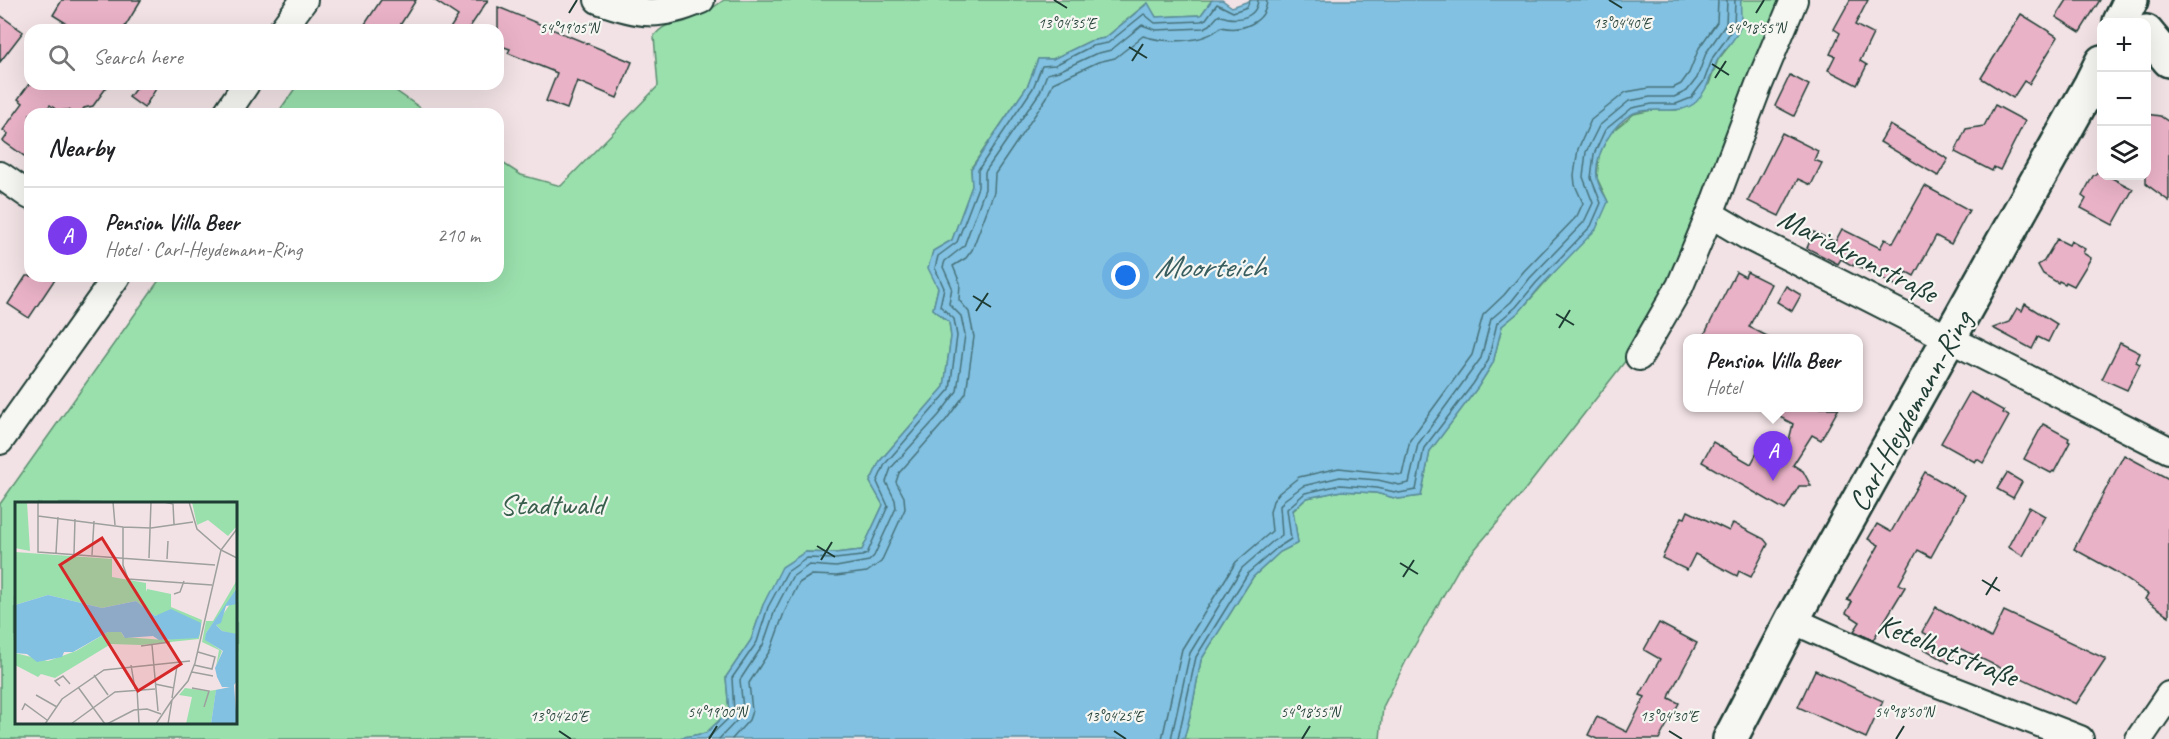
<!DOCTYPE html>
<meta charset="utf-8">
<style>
body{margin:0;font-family:Caveat,sans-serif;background:#f2f2f2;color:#202124}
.controls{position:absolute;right:18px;top:18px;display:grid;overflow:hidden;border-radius:12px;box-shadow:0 6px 24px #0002}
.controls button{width:54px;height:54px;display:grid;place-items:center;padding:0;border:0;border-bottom:2px solid #e0e0e0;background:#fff;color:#202124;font:30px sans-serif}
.you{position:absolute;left:1126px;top:276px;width:21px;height:21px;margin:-15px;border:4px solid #fff;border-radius:50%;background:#1a73e8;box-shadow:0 0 0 9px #1a73e833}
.badge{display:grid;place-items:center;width:39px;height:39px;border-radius:50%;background:#7c3aed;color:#fff;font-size:20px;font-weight:700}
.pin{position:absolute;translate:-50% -50px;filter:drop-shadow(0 2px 3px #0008)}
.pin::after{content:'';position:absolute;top:32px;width:21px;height:18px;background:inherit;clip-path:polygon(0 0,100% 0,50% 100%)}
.popup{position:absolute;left:1683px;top:334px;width:180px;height:78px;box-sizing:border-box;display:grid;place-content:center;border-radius:12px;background:#fff;filter:drop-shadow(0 2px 4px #0005);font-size:20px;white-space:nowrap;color:#757577}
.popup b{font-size:22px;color:#202124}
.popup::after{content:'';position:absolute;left:50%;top:100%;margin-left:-12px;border:12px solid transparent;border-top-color:#fff}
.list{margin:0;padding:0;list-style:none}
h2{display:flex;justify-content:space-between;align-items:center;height:78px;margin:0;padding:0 24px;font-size:26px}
h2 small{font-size:20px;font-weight:400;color:#757577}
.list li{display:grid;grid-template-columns:39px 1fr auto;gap:18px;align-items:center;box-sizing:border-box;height:96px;padding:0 24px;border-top:2px solid #e0e0e0}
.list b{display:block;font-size:22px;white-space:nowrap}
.list p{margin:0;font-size:20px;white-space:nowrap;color:#757577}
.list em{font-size:20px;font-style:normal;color:#757577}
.icon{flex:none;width:33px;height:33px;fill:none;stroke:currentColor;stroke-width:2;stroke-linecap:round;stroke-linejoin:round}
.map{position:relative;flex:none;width:2169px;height:739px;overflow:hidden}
.search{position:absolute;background:#fff;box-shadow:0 6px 24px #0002;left:24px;top:24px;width:480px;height:66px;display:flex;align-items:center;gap:15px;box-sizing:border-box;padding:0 21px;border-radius:18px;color:#757577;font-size:22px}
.panel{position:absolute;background:#fff;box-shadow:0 6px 24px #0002;left:24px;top:108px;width:480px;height:174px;border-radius:18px}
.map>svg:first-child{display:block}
.green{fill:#9ae0ad;stroke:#5c8e70;stroke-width:1.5;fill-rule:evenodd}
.water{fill:#82c1e2;stroke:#5a8c9c;stroke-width:1.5}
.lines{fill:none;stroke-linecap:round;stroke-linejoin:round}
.shore{stroke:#47727a;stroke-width:1.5}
.building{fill:#eab2c7;stroke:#1f3d34;stroke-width:1.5}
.minor-casing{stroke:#1f3d34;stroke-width:30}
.secondary-casing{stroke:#1f3d34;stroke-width:38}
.minor{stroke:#f6f6f2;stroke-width:26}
.secondary{stroke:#f6f6f2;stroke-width:33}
.ticks{fill:none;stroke:#1f3d34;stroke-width:2}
.labels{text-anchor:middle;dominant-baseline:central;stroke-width:4.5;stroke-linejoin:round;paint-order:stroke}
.street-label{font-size:30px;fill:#1f3d34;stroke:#f6f6f2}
.park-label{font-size:30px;fill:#385e4c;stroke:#f6f6f2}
.water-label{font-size:32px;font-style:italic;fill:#385e60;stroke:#f6f6f2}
.inset-road{fill:none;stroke:#9ea09e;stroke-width:1.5}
.view{fill:#d62828;fill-opacity:0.15;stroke:#d62828;stroke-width:3}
.inset-edge{fill:none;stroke:#1f3d34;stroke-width:3}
.ticks-label{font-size:15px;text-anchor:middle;fill:#1f3d34;stroke:#f6f6f2;stroke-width:4.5;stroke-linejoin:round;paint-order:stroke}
</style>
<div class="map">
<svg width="2169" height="739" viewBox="0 0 2169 739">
<rect width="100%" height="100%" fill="#f2e2e5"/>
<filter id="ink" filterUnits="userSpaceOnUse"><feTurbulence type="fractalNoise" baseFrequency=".0167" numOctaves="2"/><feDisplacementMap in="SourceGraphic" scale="12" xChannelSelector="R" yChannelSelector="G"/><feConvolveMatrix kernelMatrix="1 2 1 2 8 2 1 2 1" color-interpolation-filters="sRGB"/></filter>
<g filter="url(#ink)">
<g class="green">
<path d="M 724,0 L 1212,0 L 1201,15 L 1156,17 L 1147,3 L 1105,38 L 1090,41 L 1053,59 L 1038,59 L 1028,85 L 971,168 L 972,186 L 952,240 L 933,251 L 929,268 L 938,288 L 933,309 L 949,322 L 951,337 L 944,387 L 880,461 L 870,482 L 883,505 L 862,550 L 835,553 L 805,552 L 763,605 L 751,640 L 726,677 L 729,711 L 706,733 L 673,739 L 0,739 L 0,504 L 162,276 L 498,276 L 498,160 L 521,175 L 561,186 L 658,86 L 654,36 C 665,23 669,26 684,22 C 699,17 712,9 724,0 ZM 16,504 L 236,504 L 236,722 L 16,722 Z"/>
<path d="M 1741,0 L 1785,0 L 1698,222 L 1630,355 L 1520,496 L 1459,568 L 1407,659 L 1383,707 L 1380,739 L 1184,739 L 1192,708 L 1201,660 L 1253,577 L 1280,552 L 1298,543 L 1293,511 L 1307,498 L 1341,491 L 1376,493 L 1398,499 L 1421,496 L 1430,451 L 1478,387 L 1493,363 L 1502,326 L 1520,311 L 1563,262 L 1608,202 L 1597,178 L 1599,155 L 1610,133 L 1634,114 L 1652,110 L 1677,110 L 1709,84 L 1718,60 L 1729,46 Z"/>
<path d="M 298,84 L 386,84 L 429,114 L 277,114 Z"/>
</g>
<path class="water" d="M 1212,0 L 1222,0 L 1232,7 L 1252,0 L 1741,0 C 1740,9 1742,19 1740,27 C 1736,41 1723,49 1717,61 C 1710,76 1708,90 1696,102 C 1680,117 1653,105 1634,113 C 1613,123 1594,154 1597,177 C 1597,185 1605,195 1608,202 L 1596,229 L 1540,287 L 1520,311 L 1502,326 L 1493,363 L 1478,387 L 1430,451 L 1421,496 L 1398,499 L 1376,493 L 1341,491 L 1307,498 L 1293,510 L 1298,543 L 1280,552 L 1253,577 L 1201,660 L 1192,708 L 1184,739 L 673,739 L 706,733 L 729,711 L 726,677 L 751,640 L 763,605 L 782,567 L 805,552 L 835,553 L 862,550 L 883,505 L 870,482 L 880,461 L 944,387 L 951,337 L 949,322 L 933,309 L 938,288 L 928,268 L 933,251 L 952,240 L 972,186 L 971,169 L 1028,85 L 1038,59 L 1053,59 L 1090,41 L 1105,38 L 1148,3 L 1156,17 L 1201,15 Z"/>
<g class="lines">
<g class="shore">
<path d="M 707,739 L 734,713 L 732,678 L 757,642 L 768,607 L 787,572 L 807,558 L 835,559 L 862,556 L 867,554 L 888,506 L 877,482 L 885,464 L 950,389 L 957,336 L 954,319 L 940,306 L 944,288 L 935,268 L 938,256 L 957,242 L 978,187 L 978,170 L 1033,88 L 1042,66 L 1055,65 L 1092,46 L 1108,43 L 1144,14 L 1155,23 L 1201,21 L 1206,19 L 1217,4 L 1233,12 L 1247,7 L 1250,0"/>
<path d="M 719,739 L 741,716 L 743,709 L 740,680 L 763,645 L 775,610 L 792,577 L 809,565 L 836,567 L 869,561 L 874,556 L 896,508 L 895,500 L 886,482 L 891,468 L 939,415 L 957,391 L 965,335 L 961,316 L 949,304 L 952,287 L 943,267 L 945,261 L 964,246 L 985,189 L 985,172 L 1040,92 L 1047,74 L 1059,71 L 1095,54 L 1111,50 L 1142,25 L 1156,30 L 1204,28 L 1210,25 L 1219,15 C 1233,21 1256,21 1258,0"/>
<path d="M 732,739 L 749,720 L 752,711 L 749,683 L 771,649 L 784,613 L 799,583 L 812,575 L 836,576 L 867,572 L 881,562 L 905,509 L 904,497 L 896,482 L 899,473 L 946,420 L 966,393 L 974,337 L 969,312 L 959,300 L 960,283 L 953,266 L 966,258 L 972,250 L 994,192 L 995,174 L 1047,97 L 1053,83 L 1098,62 L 1115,58 L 1143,36 C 1165,43 1203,44 1221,27 C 1241,32 1266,23 1267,0"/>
<path d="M 1162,739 L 1182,649 L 1236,562 L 1272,531 L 1270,512 L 1273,501 L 1279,493 L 1299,477 L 1339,468 L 1402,475 L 1410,440 L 1472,355 L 1483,315 L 1504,295 L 1524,271 L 1577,216 L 1583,203 L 1575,185 L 1574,175 L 1578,149 L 1591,120 L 1626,92 L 1649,88 L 1673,88 L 1681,84 L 1689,73 L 1699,48 L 1717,22 L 1718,0"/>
<path d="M 1171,739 L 1190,653 L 1242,568 L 1272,542 L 1282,535 L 1280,506 L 1284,500 L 1303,486 L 1340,477 L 1378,480 L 1399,485 L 1409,483 L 1418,444 L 1481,358 L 1491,319 L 1511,302 L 1530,278 L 1584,222 L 1593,203 L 1583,177 L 1586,152 L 1599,126 L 1629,101 L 1650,97 L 1674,97 L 1687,91 L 1697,78 L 1706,53 L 1726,24 L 1727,0"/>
<path d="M 1178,739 L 1196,657 L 1248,573 L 1277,548 L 1291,539 L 1287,509 L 1305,493 L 1340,485 L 1377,488 L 1399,493 L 1416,490 L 1424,448 L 1473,384 L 1488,361 L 1497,323 L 1516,307 L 1536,283 L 1591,226 L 1601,203 L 1591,178 L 1594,154 L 1605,130 L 1632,108 L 1652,104 L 1676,104 L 1691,98 L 1704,81 L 1713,57 L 1724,42 L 1734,26 L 1735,0"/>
</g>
</g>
<g class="building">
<path d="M 62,0 L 141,0 L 123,30 L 77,30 L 53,15 Z"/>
<path d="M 381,0 L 416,0 L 397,30 L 361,30 Z"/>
<path d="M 434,0 L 488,0 L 468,30 L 449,30 L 458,16 Z"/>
<path d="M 1850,0 L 1868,0 L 1855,25 L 1873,34 L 1860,61 L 1867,65 L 1857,85 L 1828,70 L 1835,56 L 1830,54 L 1840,33 L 1834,29 Z"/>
<path d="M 2067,0 L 2100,0 L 2080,32 L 2056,17 Z"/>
<path d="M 498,7 L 632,62 L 617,98 L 577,81 L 567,109 L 546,101 L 557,73 L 508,53 L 510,49 L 498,45 Z"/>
<path d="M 2021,14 L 2058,37 L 2029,84 L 2024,81 L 2013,98 L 1981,78 Z"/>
<path d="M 0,15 L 23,32 L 0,62 Z"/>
<path d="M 1790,75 L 1809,85 L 1794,116 L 1775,106 Z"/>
<path d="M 29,84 L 109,84 L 93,106 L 84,108 L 80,114 L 74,114 L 68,110 L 58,111 L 50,105 L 43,114 L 30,114 L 30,160 L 3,141 L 8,134 L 3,130 L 23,103 L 18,99 Z"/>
<path d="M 139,84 L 159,84 L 144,108 L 129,97 Z"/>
<path d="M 1995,105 L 2025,121 L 2000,170 L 1994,167 L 1992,171 L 1955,152 L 1966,129 L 1984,126 Z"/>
<path d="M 2146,114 L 2160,116 L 2169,122 L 2169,201 L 2146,184 Z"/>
<path d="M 1890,125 L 1948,159 L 1938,176 L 1880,142 Z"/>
<path d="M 1782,133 L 1818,151 L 1814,160 L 1822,163 L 1811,185 L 1798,179 L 1779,216 L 1748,201 Z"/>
<path d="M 2099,171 L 2102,172 L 2102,176 L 2108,176 L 2133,189 L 2113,225 L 2081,208 L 2086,199 L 2082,196 L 2093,176 Z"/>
<path d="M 1925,186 L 1969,210 L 1951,244 L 1936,236 L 1914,276 L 1907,272 L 1899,287 L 1854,264 L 1853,266 L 1841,259 L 1838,264 L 1807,248 L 1814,232 L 1835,242 L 1842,229 L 1880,248 L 1885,239 L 1893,243 Z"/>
<path d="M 2057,239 L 2069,245 L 2071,241 L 2085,249 L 2083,253 L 2091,258 L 2074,286 L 2066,282 L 2065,284 L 2059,281 L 2058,283 L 2043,274 L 2038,265 L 2044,261 Z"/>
<path d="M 1736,272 L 1745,277 L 1747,272 L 1771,284 L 1749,327 L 1773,339 L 1702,339 Z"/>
<path d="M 26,276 L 57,276 L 29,318 L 8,304 Z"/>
<path d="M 1786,286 L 1801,295 L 1792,311 L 1777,302 Z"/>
<path d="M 2025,304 L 2057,324 L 2048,342 L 2038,337 L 2032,349 L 1993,328 L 2009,322 L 2017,308 L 2022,311 Z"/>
<path d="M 2120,343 L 2140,353 L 2136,362 L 2140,364 L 2127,390 L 2102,379 Z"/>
<path d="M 1970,392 L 2004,411 L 2003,413 L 2009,416 L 1983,463 L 1977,459 L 1975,462 L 1941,443 Z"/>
<path d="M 1763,408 L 1839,408 L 1821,440 L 1812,435 L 1793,465 L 1803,471 L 1811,486 L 1799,486 L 1785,510 L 1702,462 L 1713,442 L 1751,464 L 1757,453 L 1773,462 L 1777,456 L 1784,460 L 1793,424 Z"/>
<path d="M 2043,424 L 2069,438 L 2068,441 L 2070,442 L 2054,472 L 2053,471 L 2051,473 L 2024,459 Z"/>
<path d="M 2124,455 L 2169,479 L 2169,616 L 2145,599 L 2148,594 L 2114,571 L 2074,549 Z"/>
<path d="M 1925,472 L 1965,495 L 1931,557 L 1918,550 L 1899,584 L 1905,587 L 1873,640 L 1854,631 L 1860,622 L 1846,613 L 1852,602 L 1847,600 L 1879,545 L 1868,539 L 1877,524 L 1891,532 Z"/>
<path d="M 2007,473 L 2022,482 L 2013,498 L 1997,489 Z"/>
<path d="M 2029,507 L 2045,516 L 2023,556 L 2008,547 Z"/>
<path d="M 1688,511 L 1729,531 L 1733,523 L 1764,539 L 1768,544 L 1751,577 L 1739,571 L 1737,576 L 1695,554 L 1687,570 L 1662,558 L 1682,517 L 1685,518 Z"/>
<path d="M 1936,607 L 1991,638 L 2004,611 L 2106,659 L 2076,704 L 1957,647 L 1949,663 L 1921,647 L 1928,635 L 1922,632 Z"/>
<path d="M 1659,623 L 1697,643 L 1671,692 L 1669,698 L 1679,703 L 1659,739 L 1597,739 L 1588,735 L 1597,717 L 1627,732 L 1645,697 L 1640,695 L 1660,659 L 1644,650 Z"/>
<path d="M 1815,670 L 1883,701 L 1866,738 L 1798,707 Z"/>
</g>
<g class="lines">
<g class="minor-casing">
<g id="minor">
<path d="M 598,0 C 640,15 659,18 701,0"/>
<path d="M 282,30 L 304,0"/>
<path d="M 226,114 L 246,84"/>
<path d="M 0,175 L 30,196"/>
<path d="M 1710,214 L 1747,236 L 2169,450"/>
<path d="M 1639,357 L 1680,286 L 1710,214 L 1758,87 L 1794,0"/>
<path d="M 0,441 L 117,276"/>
<path d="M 1792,620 L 1910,673 L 2080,739"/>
<path d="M 2139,739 L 2169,695"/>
</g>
</g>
<g class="secondary-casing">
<g id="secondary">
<path d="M 2120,22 L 2131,0"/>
<path d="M 2146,32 L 2169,60"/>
<path d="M 1730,739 L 1792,620 L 2091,84 L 2102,62"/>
</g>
</g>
<use href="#minor" class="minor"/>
<use href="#secondary" class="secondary"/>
</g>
</g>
<path class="ticks" d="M 1054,0 L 1067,8M 1609,0 L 1622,8M 569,13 L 577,0M 1756,13 L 1764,0M 1129,47 L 1147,58M 1132,61 L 1143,44M 1712,64 L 1729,75M 1715,78 L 1726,61M 973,296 L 991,307M 976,311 L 988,293M 1556,314 L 1574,325M 1559,328 L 1570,310M 817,546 L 835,557M 821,560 L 832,542M 1400,563 L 1418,574M 1403,577 L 1414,560M 1982,580 L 2000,591M 1986,595 L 1997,577M 559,731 L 571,739M 1114,731 L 1126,739M 1669,731 L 1682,739M 709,739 L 717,726M 1302,739 L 1310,726M 1896,739 L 1904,726"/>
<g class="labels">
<g class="street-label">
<text transform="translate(1858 255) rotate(27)">Mariakronstraße</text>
<text transform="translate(1910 411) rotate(-61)">Carl-Heydemann-Ring</text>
<text transform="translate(1948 650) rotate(22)">Ketelhotstraße</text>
</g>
<g class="park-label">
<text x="552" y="504">Stadtwald</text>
</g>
<g class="water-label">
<text x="1210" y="266">Moorteich</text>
</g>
</g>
<g transform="translate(15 502)">
<rect width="222" height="222" fill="#f2e2e5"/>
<path d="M 0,0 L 12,0 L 15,49 L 0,46 ZM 177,0 L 222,0 L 222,24 L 213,34 L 193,18 L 182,23 ZM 0,50 L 97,57 L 97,75 L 131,81 L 131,90 L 132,87 L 156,92 L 156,105 L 187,118 L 184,137 L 126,143 L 96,142 L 40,176 L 26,172 L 23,175 L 0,163 L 0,151 L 33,159 L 61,149 L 93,130 L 106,130 L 109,135 L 149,138 L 183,133 L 183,123 L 158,109 L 140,114 L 121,99 L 87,106 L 33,93 L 0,103 ZM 222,78 L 219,93 L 191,131 L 191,138 L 207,149 L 201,165 L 204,148 L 187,140 L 191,119 L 198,119 ZM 215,102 L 222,102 L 222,133 L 207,129 L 201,123 ZM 170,186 L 193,189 L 215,186 L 201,189 L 196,222 L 171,222 L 177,195 L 164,193 Z" fill="#9ae0ad"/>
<path d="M 222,86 L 222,102 L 211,104 L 206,121 L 201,123 L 207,129 L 222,132 L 222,179 L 219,183 L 222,222 L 196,222 L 201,188 L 215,185 L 207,185 L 202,175 L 200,166 L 208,149 L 190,138 L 191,131 ZM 33,93 L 87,106 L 121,99 L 140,114 L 156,107 L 186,121 L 185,131 L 183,136 L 144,138 L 138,134 L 110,136 L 106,130 L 93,130 L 58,150 L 49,150 L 47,155 L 22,160 L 12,152 L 0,151 L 0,103 Z" fill="#82c1e2"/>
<path class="inset-road" d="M 23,0 L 23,50 L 200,63M 98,0 L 100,23M 149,0 L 158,2 L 159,22M 23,14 L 108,25 L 136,26 L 178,20M 108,25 L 108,63 L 113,77 L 197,83M 222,27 L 206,48 L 222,56M 41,51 L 43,15M 59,52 L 60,17M 77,53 L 79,19M 134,56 L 136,0M 152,57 L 153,39M 159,92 L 165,90 L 169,79M 137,143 L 143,209M 126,144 L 155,140M 116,163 L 120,187M 179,163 L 197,167 L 200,155 L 183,150M 177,170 L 198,174M 79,173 L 93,193M 140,182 L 159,186M 45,184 L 40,179 L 48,174 L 55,182M 63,185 L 90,222M 177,186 L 194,189 L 189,205M 122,187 L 124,222M 21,193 L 42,205M 157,196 L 162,164M 157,198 L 173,179 L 180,161 L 206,48 L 182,27 L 174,0M 7,208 L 10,202 L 32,218M 30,222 L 47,197 L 89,168 L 175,159M 56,222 L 100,190 L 140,187M 92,222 L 119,208 L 132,207 L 146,212M 141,222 L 157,198M 153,222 L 157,198"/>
<path class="view" d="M 87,36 L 166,162 L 123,189 L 45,63 Z"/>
<rect width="222" height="222" class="inset-edge"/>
</g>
<g class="ticks-label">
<text x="1067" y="28">13°04'35"E</text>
<text x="1622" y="28">13°04'40"E</text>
<text x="569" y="33">54°19'05"N</text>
<text x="1756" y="33">54°18'55"N</text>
<text x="717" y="717">54°19'00"N</text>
<text x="1310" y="717">54°18'55"N</text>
<text x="1904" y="717">54°18'50"N</text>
<text x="559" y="721">13°04'20"E</text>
<text x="1114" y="721">13°04'25"E</text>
<text x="1669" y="721">13°04'30"E</text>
</g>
</svg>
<div class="controls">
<button>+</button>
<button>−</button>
<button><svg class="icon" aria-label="layers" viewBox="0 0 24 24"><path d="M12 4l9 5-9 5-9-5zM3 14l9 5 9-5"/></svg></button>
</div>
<div class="you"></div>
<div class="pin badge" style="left:1773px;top:481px">A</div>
<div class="popup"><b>Pension Villa Beer</b>Hotel</div>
<div class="search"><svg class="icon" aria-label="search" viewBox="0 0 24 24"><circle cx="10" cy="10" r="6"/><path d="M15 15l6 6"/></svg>Search here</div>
<section class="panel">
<h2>Nearby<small></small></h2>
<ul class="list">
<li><span class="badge">A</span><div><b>Pension Villa Beer</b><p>Hotel · Carl-Heydemann-Ring</p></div><em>210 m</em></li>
</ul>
</section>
</div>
